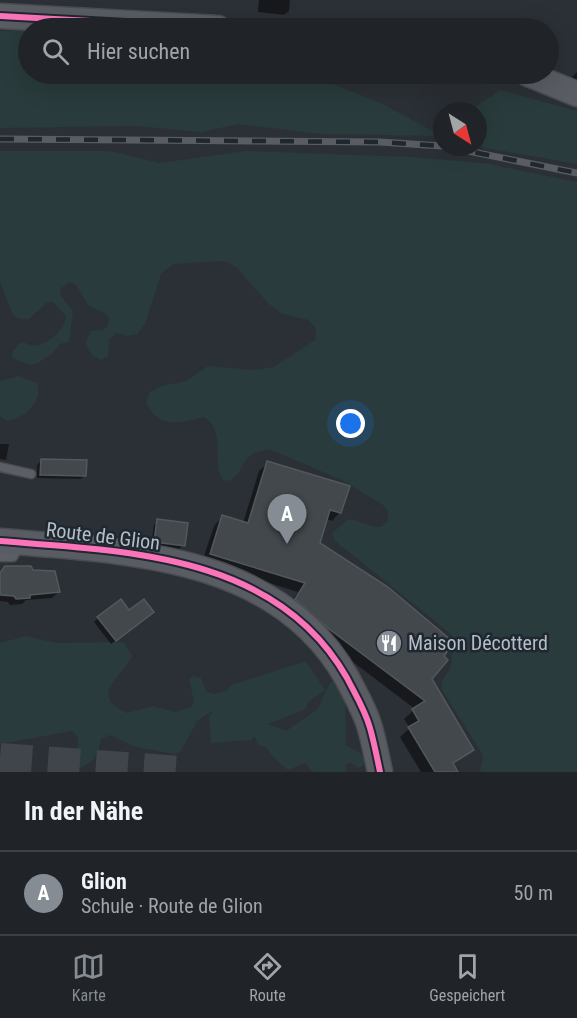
<!DOCTYPE html>
<html lang="de">
<meta charset="utf-8">
<style>
body{margin:0;font-family:"Roboto Condensed",sans-serif;background:#2d3034;color:#f1f3f6}
.compass{position:absolute;left:433px;top:102px;width:54px;height:54px;border-radius:50%;background:#202428;box-shadow:0 6px 24px #0002;rotate:144deg}
.you{position:absolute;left:351px;top:424px;width:21px;height:21px;margin:-15px;border:4px solid #fff;border-radius:50%;background:#1a73e8;box-shadow:0 0 0 9px #1a73e833}
.badge{display:grid;place-items:center;width:39px;height:39px;border-radius:50%;background:#858c94;color:#fff;font-size:20px;font-weight:700}
.pin{position:absolute;translate:-50% -50px;filter:drop-shadow(0 2px 3px #0008)}
.pin::after{content:'';position:absolute;top:32px;width:21px;height:18px;background:inherit;clip-path:polygon(0 0,100% 0,50% 100%)}
.list{margin:0;padding:0;list-style:none}
h2{display:flex;justify-content:space-between;align-items:center;height:78px;margin:0;padding:0 24px;font-size:26px}
h2 small{font-size:20px;font-weight:400;color:#a2a4a8}
.list li{display:grid;grid-template-columns:39px 1fr auto;gap:18px;align-items:center;box-sizing:border-box;height:84px;padding:0 24px;border-top:2px solid #3d4145}
.list b{display:block;font-size:22px;white-space:nowrap}
.list p{margin:0;font-size:20px;white-space:nowrap;color:#a2a4a8}
.list em{font-size:20px;font-style:normal;color:#a2a4a8}
.icon{flex:none;width:33px;height:33px;fill:none;stroke:currentColor;stroke-width:2;stroke-linecap:round;stroke-linejoin:round}
.map{position:relative;flex:none;width:577px;height:772px;overflow:hidden}
.search{position:absolute;background:#202428;box-shadow:0 6px 24px #0002;left:18px;right:18px;top:18px;height:66px;display:flex;align-items:center;gap:15px;box-sizing:border-box;padding:0 21px;border-radius:33px;color:#a2a4a8;font-size:22px}
.sheet{height:162px;background:#202428}
nav{display:flex;justify-content:space-around;align-items:center;box-sizing:border-box;height:84px;border-top:2px solid #3d4145;background:#202428;font-size:16px;color:#a2a4a8}
nav a{display:grid;justify-items:center;gap:3px}
nav .on{color:#858c94}
.map>svg:first-child{display:block}
.green{fill:#293b3c}
.shadow{fill:#0007}
.building{fill:#43484d;stroke:#53585d;stroke-width:1.5}
.lines{fill:none;stroke-linecap:round;stroke-linejoin:round}
.highway-tunnel{stroke:#40454c;stroke-width:32;stroke-dasharray:32 16;stroke-linecap:butt}
.lane-casing{stroke:#494c51;stroke-width:11}
.secondary-casing{stroke:#494c51;stroke-width:27}
.lane{stroke:#5b5e64;stroke-width:8}
.secondary{stroke:#595d63;stroke-width:24}
.rail-casing{stroke:#595d62;stroke-width:7}
.rail{stroke:#1f2730;stroke-width:4.5;stroke-dasharray:14;stroke-linecap:butt}
.cycleway-casing{stroke:#1f2730;stroke-width:10}
.cycleway{stroke:#fb73b8;stroke-width:6}
.labels{text-anchor:middle;dominant-baseline:central;stroke-width:5;stroke-linejoin:round;paint-order:stroke}
.street-label{font-size:20px;fill:#b5bdc7;stroke:#1f2730}
.poi-label{font-size:20px;fill:#b5bdc7;stroke:#1f2730;text-anchor:start}
</style>
<div class="map">
<svg width="577" height="772" viewBox="0 0 577 772">
<rect width="100%" height="100%" fill="#2b3036"/>
<g class="green">
<path d="M 28,30 L 28,74 L 307,74 L 381,103 L 436,133 L 442,129 L 442,136 L 321,134 L 238,124 L 202,132 L 136,126 L 0,128 L 0,31 Z"/>
<path d="M 500,90 L 577,111 L 577,164 L 485,148 L 478,143 L 478,111 L 469,111 Z"/>
<path d="M 0,151 L 110,151 L 159,163 L 246,151 L 410,157 L 483,163 L 577,182 L 577,772 L 480,772 L 483,757 L 481,752 L 442,690 C 440,678 447,676 451,666 C 454,658 449,650 454,641 L 451,634 L 335,541 L 332,533 L 349,519 C 361,521 369,527 381,527 L 388,521 L 388,511 L 383,505 L 344,481 L 269,449 L 254,453 L 247,458 L 238,474 L 229,481 L 223,480 C 211,461 227,431 204,417 C 179,423 160,430 146,403 L 150,392 L 162,386 L 186,381 L 208,366 L 254,370 L 274,367 L 315,340 L 316,328 L 308,320 L 283,314 L 269,304 L 236,267 L 224,261 L 173,264 L 161,274 L 145,324 L 137,334 L 127,336 L 116,333 L 109,340 L 108,356 L 101,360 L 92,355 L 85,344 L 91,331 L 103,330 L 108,326 L 109,318 L 105,313 L 89,306 L 76,285 L 70,282 L 60,289 L 61,296 L 73,311 L 69,342 L 60,344 L 53,353 L 38,363 L 29,365 L 13,358 L 12,352 L 19,344 C 26,341 25,344 32,345 C 47,347 65,329 66,316 L 53,302 L 46,303 L 29,319 L 19,319 L 13,315 L 0,282 Z"/>
<path d="M 19,376 L 37,383 C 44,401 24,418 7,421 L 0,416 L 0,381 Z"/>
<path d="M 26,636 L 57,643 L 124,642 L 132,656 C 121,679 88,695 127,713 L 153,706 L 176,712 L 191,707 L 194,701 L 189,679 L 193,676 L 201,678 L 206,691 L 213,694 L 227,691 L 231,685 L 306,661 L 325,690 L 308,702 L 306,709 L 268,724 L 286,731 L 317,710 L 329,685 L 331,682 L 339,682 L 345,692 L 346,745 L 362,754 L 365,760 L 363,766 L 358,768 L 351,763 L 346,764 L 346,772 L 313,772 L 305,763 L 288,770 L 273,757 L 267,748 L 259,745 L 254,736 L 251,740 L 211,743 L 209,717 L 213,711 L 198,720 L 180,752 L 174,754 L 136,747 L 110,735 L 101,739 C 96,760 95,760 75,771 L 72,770 C 68,756 88,743 72,731 L 0,744 L 0,643 Z"/>
</g>
<g class="shadow">
<path d="M 259,0 L 290,0 L 289,11 L 284,15 L 258,12 Z"/>
<path d="M 577,72 L 577,88 L 570,79 Z"/>
<path d="M 0,444 L 9,444 L 6,460 L 0,459 Z"/>
<path d="M 41,461 L 85,475 L 81,479 L 37,478 L 37,465 Z"/>
<path d="M 268,463 L 340,512 L 332,521 L 326,519 L 318,544 L 441,649 L 430,679 L 472,750 L 452,765 L 456,772 L 421,772 L 400,737 L 410,728 L 404,719 L 415,709 L 320,637 L 287,608 L 298,592 L 202,562 L 214,526 L 222,517 L 243,523 L 259,471 Z"/>
<path d="M 158,521 L 183,545 L 179,549 L 151,545 L 154,525 Z"/>
<path d="M 32,571 L 58,592 L 52,598 L 26,600 L 22,604 L 10,605 L 8,602 L 0,601 L 0,573 Z"/>
<path d="M 129,612 L 148,616 L 111,644 L 94,622 L 98,618 Z"/>
</g>
<g class="building">
<path d="M 41,459 L 87,460 L 86,476 L 40,475 Z"/>
<path d="M 267,461 L 350,486 L 341,513 L 330,510 L 320,543 L 388,587 L 451,640 L 443,649 L 447,652 L 444,656 L 448,660 L 432,679 L 474,750 L 453,763 L 458,772 L 435,772 L 408,727 L 419,721 L 412,709 L 425,701 L 329,629 L 295,599 L 305,583 L 210,554 L 222,515 L 248,523 Z"/>
<path d="M 157,519 L 188,523 L 185,546 L 154,542 Z"/>
<path d="M 5,566 L 31,566 L 33,570 L 55,571 L 60,592 L 30,595 L 30,598 L 16,599 L 14,596 L 0,595 L 0,573 Z"/>
<path d="M 121,599 L 129,610 L 144,599 L 154,612 L 116,641 L 97,617 Z"/>
</g>
<g class="lines">
<path class="highway-tunnel" d="M 0,759 L 181,772"/>
<g class="lane-casing">
<g id="lane">
<path d="M 0,467 L 31,474"/>
<path d="M 0,557 L 13,557 L 19,546"/>
</g>
</g>
<g class="secondary-casing">
<g id="secondary">
<path d="M 0,16 L 218,28"/>
<path d="M 528,74 L 577,94"/>
<path d="M 0,541 C 126,551 277,554 347,678 C 355,694 365,710 370,728 C 374,742 377,757 380,772"/>
</g>
</g>
<use href="#lane" class="lane"/>
<use href="#secondary" class="secondary"/>
<g class="rail-casing">
<g id="rail">
<path d="M 0,139 L 380,142 L 442,146"/>
<path d="M 448,147 L 577,173"/>
</g>
</g>
<use href="#rail" class="rail"/>
<g class="cycleway-casing">
<g id="cycleway">
<path d="M 0,16 L 218,28"/>
<path d="M 0,541 C 126,551 277,554 347,678 C 355,694 365,710 370,728 C 374,742 377,757 380,772"/>
</g>
</g>
<use href="#cycleway" class="cycleway"/>
</g>
<defs>
<g id="restaurant-disc" transform="scale(1.35)"><circle r="9.5" fill="#858c94" stroke="#1f2730"/><path d="M-5-6h1v4h1v-4h1v4h1v-4h1v5L-1.5 .5V6h-2V.5L-5-1ZM5-6V6H3V1.5H1.5Q1.5-4 5-6Z" fill="#fff"/></g>
</defs>
<g fill-rule="evenodd">
<use href="#restaurant-disc" x="389" y="643"/>
</g>
<g class="labels">
<g class="street-label">
<text transform="translate(103 536) rotate(7)">Route de Glion</text>
</g>
<g class="poi-label">
<text x="408" y="643">Maison Décotterd</text>
</g>
</g>
</svg>
<svg class="compass" viewBox="-18 -18 36 36"><path d="M0-13l5 13h-10z" fill="#e53935"/><path d="M0 13l5-13h-10z" fill="#a2a4a8"/></svg>
<div class="you"></div>
<div class="pin badge" style="left:287px;top:544px">A</div>
<div class="search"><svg class="icon" aria-label="search" viewBox="0 0 24 24"><circle cx="10" cy="10" r="6"/><path d="M15 15l6 6"/></svg>Hier suchen</div>
</div>
<section class="sheet">
<h2>In der Nähe<small></small></h2>
<ul class="list">
<li><span class="badge">A</span><div><b>Glion</b><p>Schule · Route de Glion</p></div><em>50 m</em></li>
</ul>
</section>
<nav>
<a class="on"><svg class="icon" aria-label="map" viewBox="0 0 24 24"><path d="M3 6l6-2 6 2 6-2v14l-6 2-6-2-6 2zM9 4v14M15 6v14"/></svg>Karte</a>
<a><svg class="icon" aria-label="directions" viewBox="0 0 24 24"><path d="M12 3l9 9-9 9-9-9zM9 14v-3h6M13 9l2 2-2 2"/></svg>Route</a>
<a><svg class="icon" aria-label="saved" viewBox="0 0 24 24"><path d="M7 4h10v16l-5-4-5 4z"/></svg>Gespeichert</a>
</nav>
